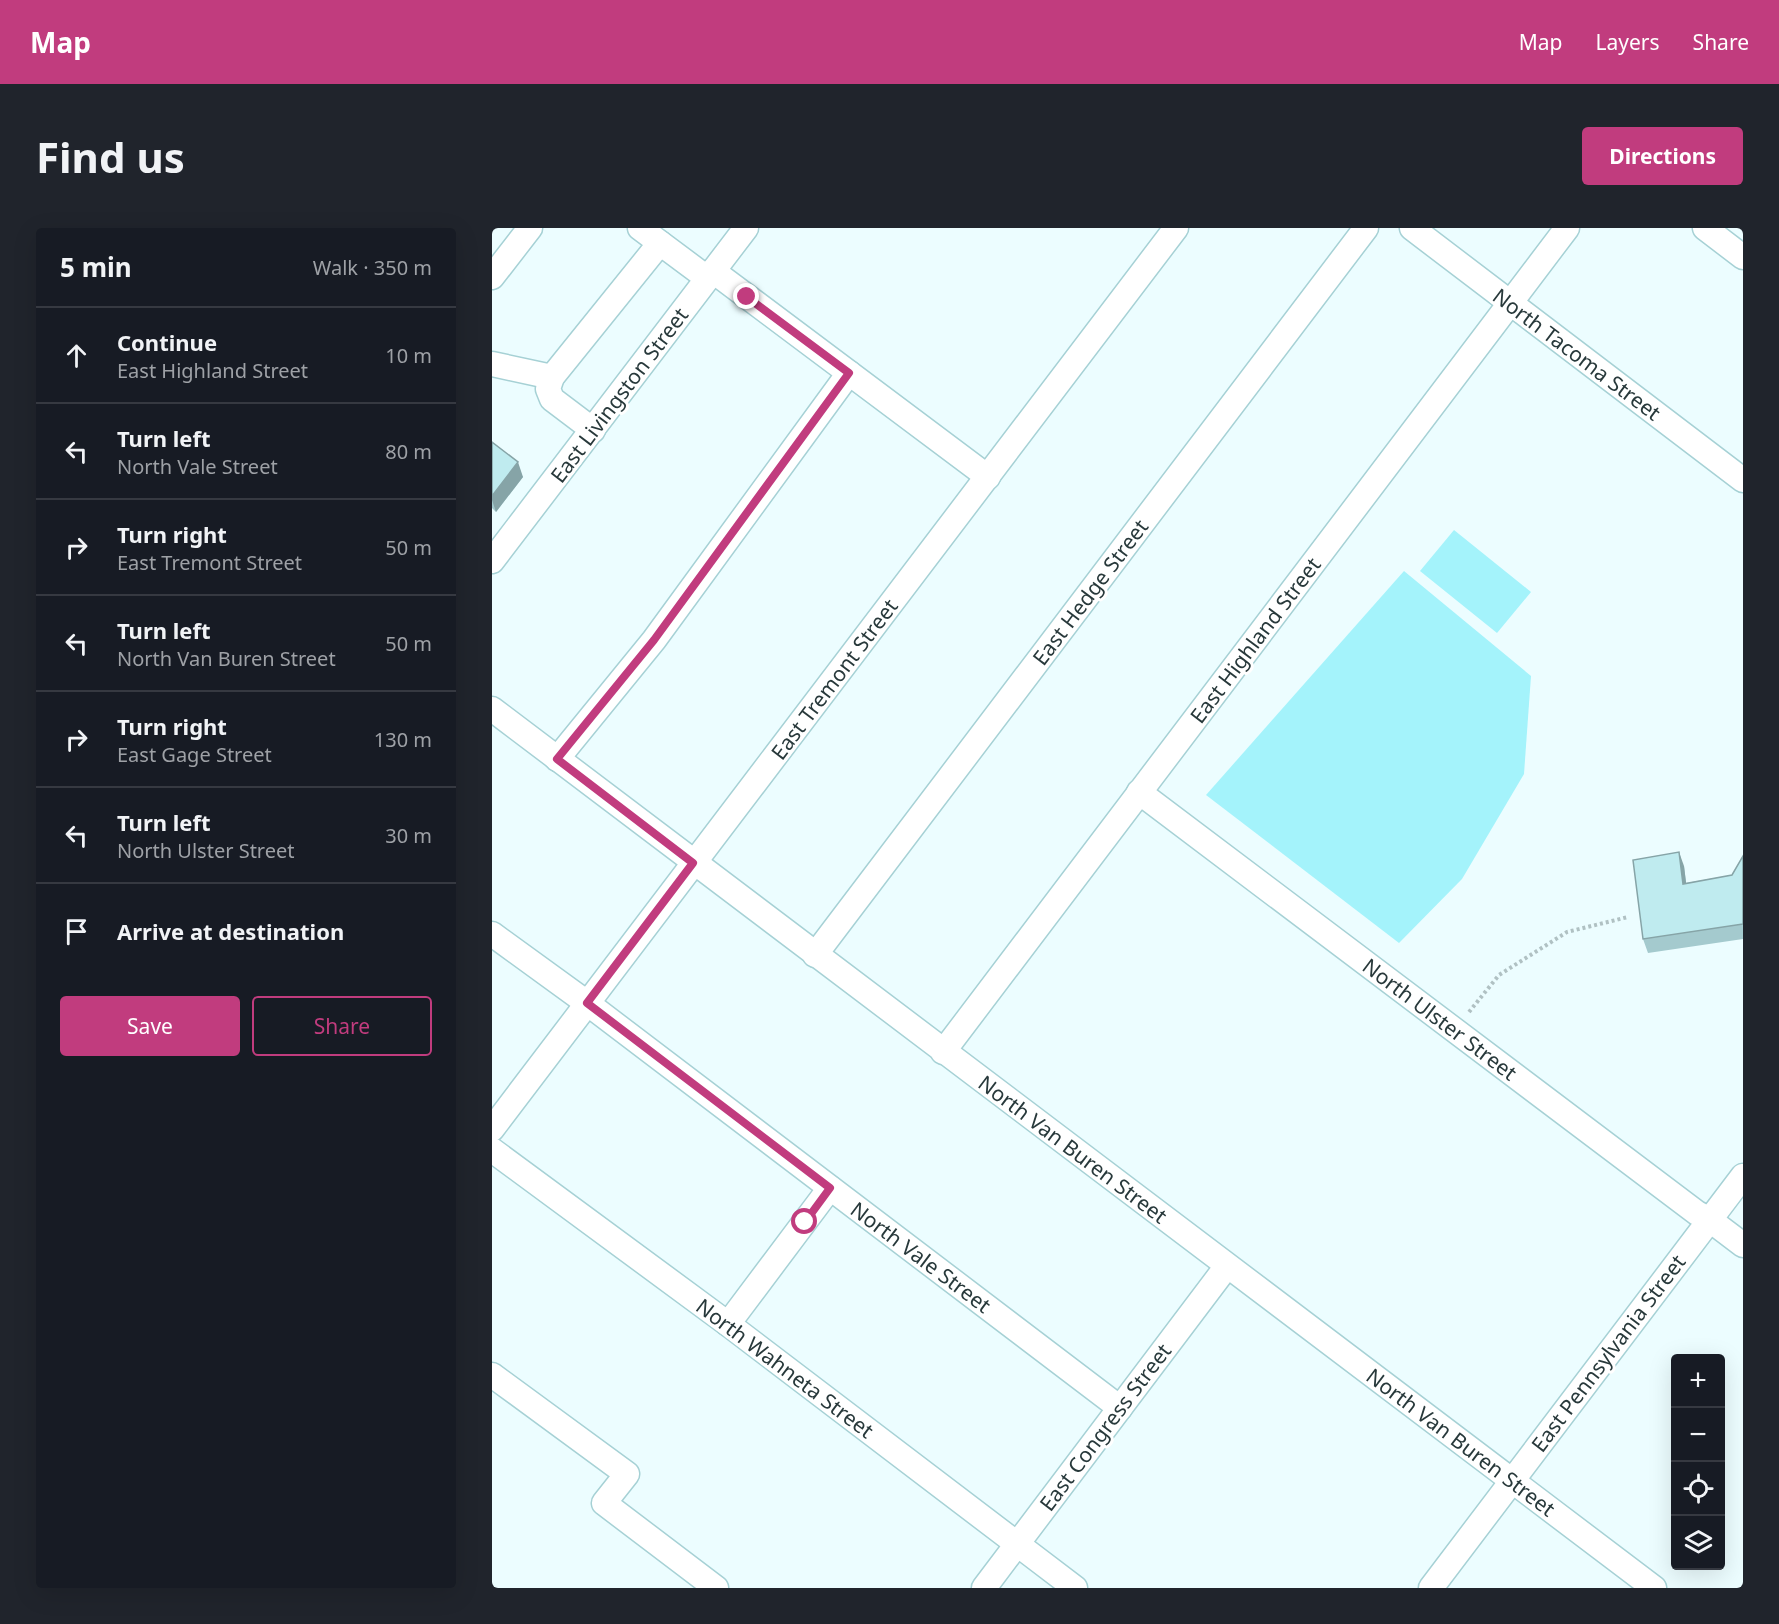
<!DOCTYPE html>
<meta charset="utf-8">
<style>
body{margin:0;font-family:"Noto Sans",sans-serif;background:#20242c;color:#f1f3f6}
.controls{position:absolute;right:18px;bottom:18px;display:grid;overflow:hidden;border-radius:6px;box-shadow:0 6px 24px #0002}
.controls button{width:54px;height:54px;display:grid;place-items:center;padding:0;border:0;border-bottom:2px solid #363941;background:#171b24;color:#f1f3f6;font:30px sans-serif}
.stop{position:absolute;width:18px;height:18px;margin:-14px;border:4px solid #c13c7e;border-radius:50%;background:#fff}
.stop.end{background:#c13c7e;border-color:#fff;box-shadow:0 2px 6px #0008}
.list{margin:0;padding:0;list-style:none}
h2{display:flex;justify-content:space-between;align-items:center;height:78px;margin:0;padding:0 24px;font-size:26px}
h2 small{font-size:20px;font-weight:400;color:#9ea1a6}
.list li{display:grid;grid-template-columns:39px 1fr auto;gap:18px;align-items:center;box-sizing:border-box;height:96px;padding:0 24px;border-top:2px solid #363941}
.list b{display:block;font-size:22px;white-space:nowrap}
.list p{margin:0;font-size:20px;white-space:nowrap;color:#9ea1a6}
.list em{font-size:20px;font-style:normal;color:#9ea1a6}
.actions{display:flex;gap:12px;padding:18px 24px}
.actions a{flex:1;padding:14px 0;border:2px solid #c13c7e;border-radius:6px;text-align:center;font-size:21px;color:#c13c7e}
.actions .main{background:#c13c7e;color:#fff}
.icon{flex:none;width:33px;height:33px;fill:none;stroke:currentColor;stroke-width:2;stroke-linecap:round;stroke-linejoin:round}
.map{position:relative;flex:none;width:1251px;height:1360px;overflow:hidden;border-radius:6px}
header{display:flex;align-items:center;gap:36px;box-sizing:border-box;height:84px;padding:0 30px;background:#c13c7e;color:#fff}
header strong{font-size:28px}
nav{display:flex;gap:33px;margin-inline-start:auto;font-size:21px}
.intro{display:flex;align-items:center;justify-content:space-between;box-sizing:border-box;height:144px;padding:0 36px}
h1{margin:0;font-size:42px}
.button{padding:15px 27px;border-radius:6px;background:#c13c7e;color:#fff;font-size:21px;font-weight:700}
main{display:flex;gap:36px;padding:0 36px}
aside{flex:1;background:#171b24;border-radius:6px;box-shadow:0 6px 24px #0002}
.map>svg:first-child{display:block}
.green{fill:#a4f3fb}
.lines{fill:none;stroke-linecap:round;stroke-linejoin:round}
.minor-casing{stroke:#a6d1d5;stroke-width:27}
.path{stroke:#b0c1c3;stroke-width:4;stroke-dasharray:3 3;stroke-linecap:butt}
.minor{stroke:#fff;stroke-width:24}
.wall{fill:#a4cace}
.shaded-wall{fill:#86a4a7}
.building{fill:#bfebef;stroke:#86a4a7;stroke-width:1.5}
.route{stroke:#c13c7e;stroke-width:8}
.labels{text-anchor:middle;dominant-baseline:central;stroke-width:6;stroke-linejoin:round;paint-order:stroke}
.street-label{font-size:21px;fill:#28393b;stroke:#fff}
</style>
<header>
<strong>Map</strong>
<nav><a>Map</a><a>Layers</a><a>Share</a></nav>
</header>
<div class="intro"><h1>Find us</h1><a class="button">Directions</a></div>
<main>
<aside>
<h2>5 min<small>Walk · 350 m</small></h2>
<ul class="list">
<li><svg class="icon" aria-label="ahead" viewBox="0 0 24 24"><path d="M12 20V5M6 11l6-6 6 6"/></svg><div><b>Continue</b><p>East Highland Street</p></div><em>10 m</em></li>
<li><svg class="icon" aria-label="left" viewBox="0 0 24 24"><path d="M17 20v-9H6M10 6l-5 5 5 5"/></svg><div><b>Turn left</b><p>North Vale Street</p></div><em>80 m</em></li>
<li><svg class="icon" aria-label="right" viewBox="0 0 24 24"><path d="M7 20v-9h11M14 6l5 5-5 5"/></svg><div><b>Turn right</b><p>East Tremont Street</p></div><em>50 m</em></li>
<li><svg class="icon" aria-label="left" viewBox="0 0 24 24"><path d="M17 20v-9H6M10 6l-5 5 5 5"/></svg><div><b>Turn left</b><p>North Van Buren Street</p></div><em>50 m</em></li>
<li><svg class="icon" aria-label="right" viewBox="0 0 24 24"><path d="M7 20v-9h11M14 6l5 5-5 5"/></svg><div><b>Turn right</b><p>East Gage Street</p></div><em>130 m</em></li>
<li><svg class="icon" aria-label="left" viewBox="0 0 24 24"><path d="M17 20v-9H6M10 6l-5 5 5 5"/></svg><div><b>Turn left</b><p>North Ulster Street</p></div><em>30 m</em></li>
<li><svg class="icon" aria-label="arrive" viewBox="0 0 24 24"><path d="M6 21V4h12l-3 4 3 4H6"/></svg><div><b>Arrive at destination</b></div></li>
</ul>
<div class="actions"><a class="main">Save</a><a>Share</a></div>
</aside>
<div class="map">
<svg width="1251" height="1360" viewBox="0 0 1251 1360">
<rect width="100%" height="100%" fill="#ecfdff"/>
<g class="green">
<path d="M 962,302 L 1039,364 L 1005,405 L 928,343 Z"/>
<path d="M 912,343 L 1039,448 L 1032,546 L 970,651 L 907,715 L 714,567 Z"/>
</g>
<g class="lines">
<g class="minor-casing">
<g id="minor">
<path d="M 148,0 L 215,50"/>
<path d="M 920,0 L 1251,252"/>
<path d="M 1213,0 L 1251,29"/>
<path d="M 221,43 L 496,249"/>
<path d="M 0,49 L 38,0"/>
<path d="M 0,136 L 60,149"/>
<path d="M 101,202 L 60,171 L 56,161 L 60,149 L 168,15"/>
<path d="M 0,333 L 254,0"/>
<path d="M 0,481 L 1162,1360"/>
<path d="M 65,531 L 162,412 L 357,145"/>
<path d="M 647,564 L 1205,985 L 1218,992 L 1251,1017"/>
<path d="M 0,706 L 95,775 L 628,1180"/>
<path d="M 323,727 L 874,0"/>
<path d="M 451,824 L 1075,0"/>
<path d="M 0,901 L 684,0"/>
<path d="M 0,922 L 236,1096 L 583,1360"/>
<path d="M 236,1096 L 338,960"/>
<path d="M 0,1147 L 135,1246 L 112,1275 L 224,1360"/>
<path d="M 492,1360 L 735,1038"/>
<path d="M 939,1360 L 1251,948"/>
</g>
</g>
<path class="path" d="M 977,784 L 1007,747 L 1075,704 L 1136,689"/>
<use href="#minor" class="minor"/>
</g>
<g class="wall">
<path d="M 0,214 L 31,249 L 4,284 L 0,280 Z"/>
<path d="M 1251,628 L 1251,711 L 1156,725 L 1151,711 L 1192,638 L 1194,655 L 1240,647 Z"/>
</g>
<g class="shaded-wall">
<path d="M 26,234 L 31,249 L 4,284 L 0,272 L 0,268 Z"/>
<path d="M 1187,624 L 1192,638 L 1196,670 L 1191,656 Z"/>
</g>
<g class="building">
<path d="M 0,214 L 26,234 L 0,268 Z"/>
<path d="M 1187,624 L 1191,656 L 1240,647 L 1251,628 L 1251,696 L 1151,711 L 1141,632 Z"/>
</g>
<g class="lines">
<path class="route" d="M 255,69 L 357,145 L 162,412 L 65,531 L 201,635 L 95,775 L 338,960 L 313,994"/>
</g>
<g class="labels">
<g class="street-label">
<text transform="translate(1085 126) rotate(37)">North Tacoma Street</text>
<text transform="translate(127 167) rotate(-53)">East Livingston Street</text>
<text transform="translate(598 364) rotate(-53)">East Hedge Street</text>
<text transform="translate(763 412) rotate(-53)">East Highland Street</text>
<text transform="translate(342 451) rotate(-53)">East Tremont Street</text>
<text transform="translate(948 791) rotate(37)">North Ulster Street</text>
<text transform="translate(581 921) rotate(37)">North Van Buren Street</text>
<text transform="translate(429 1029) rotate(37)">North Vale Street</text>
<text transform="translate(1116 1125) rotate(-53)">East Pennsylvania Street</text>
<text transform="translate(293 1140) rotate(37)">North Wahneta Street</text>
<text transform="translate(613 1199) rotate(-53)">East Congress Street</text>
<text transform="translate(969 1214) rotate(37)">North Van Buren Street</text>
</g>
</g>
</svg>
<div class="controls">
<button>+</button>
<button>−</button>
<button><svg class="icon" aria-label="locate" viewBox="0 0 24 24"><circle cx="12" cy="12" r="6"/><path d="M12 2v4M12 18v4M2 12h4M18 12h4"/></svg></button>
<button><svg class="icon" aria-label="layers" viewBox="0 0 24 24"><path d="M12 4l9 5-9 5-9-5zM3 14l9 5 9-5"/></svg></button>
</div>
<div class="stop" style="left:313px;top:994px"></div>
<div class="stop end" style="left:255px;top:69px"></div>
</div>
</main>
